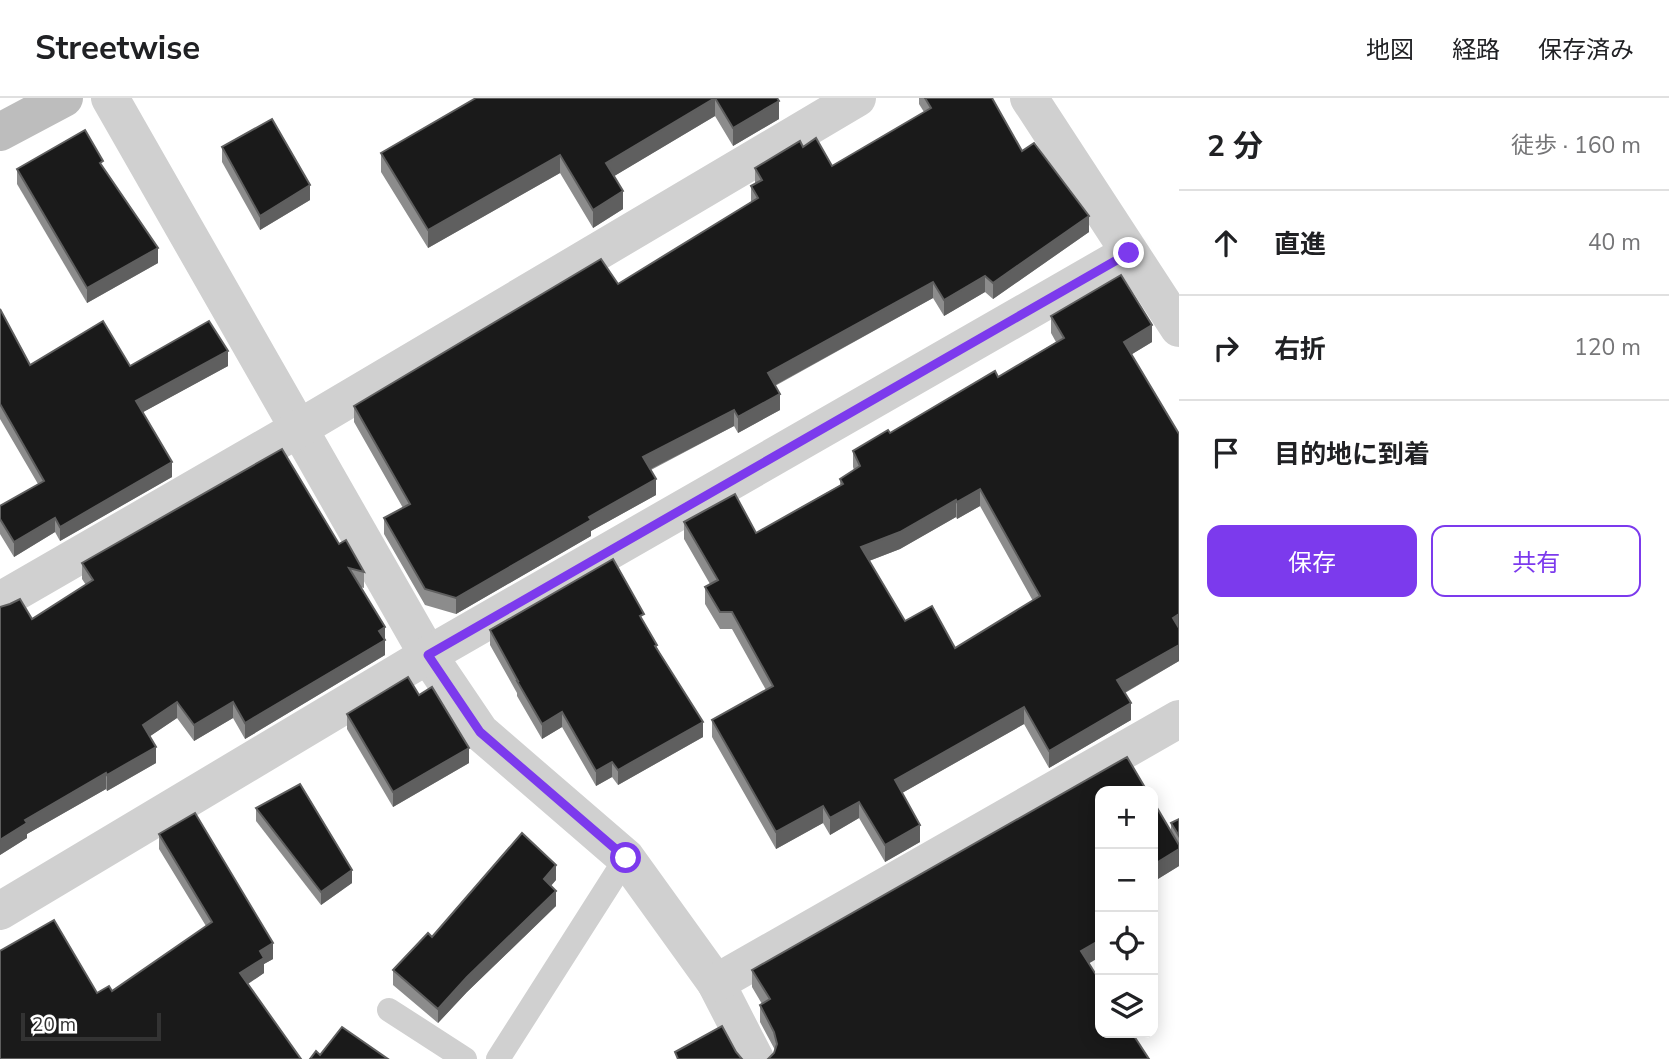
<!DOCTYPE html>
<html lang="ja">
<meta charset="utf-8">
<style>
body{margin:0;font-family:"Nunito Sans","Noto Sans JP",sans-serif;background:#f2f2f2;color:#202124}
.controls{position:absolute;right:21px;bottom:21px;display:grid;overflow:hidden;border-radius:14px;box-shadow:0 4px 18px #0003}
.controls button{width:63px;height:63px;display:grid;place-items:center;padding:0;border:0;border-bottom:2px solid #e0e0e0;background:#fff;color:#202124;font:35px sans-serif}
.scale{position:absolute;left:21px;bottom:18px;width:140px;box-sizing:border-box;padding-left:7px;border:4px solid #333;border-top:0;font-size:19px;line-height:24px;white-space:nowrap;color:#333;-webkit-text-stroke:5px #fff;paint-order:stroke}
.stop{position:absolute;width:21px;height:21px;margin:-16px;border:5px solid #7c3aed;border-radius:50%;background:#fff}
.stop.end{background:#7c3aed;border-color:#fff;box-shadow:0 2px 7px #0008}
.list{margin:0;padding:0;list-style:none}
h2{display:flex;justify-content:space-between;align-items:center;height:91px;margin:0;padding:0 28px;font-size:30px}
h2 small{font-size:23px;font-weight:400;color:#757577}
.list li{display:grid;grid-template-columns:46px 1fr auto;gap:21px;align-items:center;box-sizing:border-box;height:105px;padding:0 28px;border-top:2px solid #e0e0e0}
.list b{display:block;font-size:26px;white-space:nowrap}
.list em{font-size:23px;font-style:normal;color:#757577}
.actions{display:flex;gap:14px;padding:21px 28px}
.actions a{flex:1;padding:16px 0;border:2px solid #7c3aed;border-radius:14px;text-align:center;font-size:24px;color:#7c3aed}
.actions .main{background:#7c3aed;color:#fff}
.icon{flex:none;width:38px;height:38px;fill:none;stroke:currentColor;stroke-width:2;stroke-linecap:round;stroke-linejoin:round}
.map{position:relative;flex:none;width:1179px;height:961px;overflow:hidden}
header{display:flex;align-items:center;gap:42px;box-sizing:border-box;height:98px;padding:0 35px;background:#fff;border-bottom:2px solid #e0e0e0}
header strong{font-size:33px}
nav{display:flex;gap:38px;margin-inline-start:auto;font-size:24px}
main{display:flex}
aside{flex:1;background:#fff}
.map>svg:first-child{display:block}
.lines{fill:none;stroke-linecap:round;stroke-linejoin:round}
.lane{stroke:#d0d0d0;stroke-width:24}
.street{stroke:#d0d0d0;stroke-width:38}
.secondary{stroke:#bdbdbd;stroke-width:38}
.wall{fill:#8c8c8c;fill-rule:evenodd}
.shaded-wall{fill:#5f5f5f}
.building{fill:#1a1a1a;stroke:#5f5f5f;stroke-width:2;fill-rule:evenodd}
.route{stroke:#7c3aed;stroke-width:9}
</style>
<header>
<strong>Streetwise</strong>
<nav><a>地図</a><a>経路</a><a>保存済み</a></nav>
</header>
<main>
<div class="map">
<svg width="1179" height="961" viewBox="0 0 1179 961">
<rect width="100%" height="100%" fill="#fff"/>
<g class="lines">
<g class="lane">
<path d="M 389,912 L 465,961"/>
<path d="M 498,961 L 626,760"/>
</g>
<g class="street">
<path d="M 110,0 L 428,557 L 480,634 L 626,760 L 716,885 L 755,961"/>
<path d="M 1029,0 L 1179,230"/>
<path d="M 0,503 L 298,331 L 857,0"/>
<path d="M 0,813 L 428,557 L 1129,155"/>
<path d="M 716,885 L 1179,621"/>
</g>
<path class="secondary" d="M 0,34 L 64,0"/>
</g>
<g class="wall">
<path d="M 476,0 L 777,0 L 779,21 L 733,48 L 715,18 L 614,78 L 623,111 L 593,130 L 560,75 L 428,150 L 381,74 L 381,55 Z"/>
<path d="M 919,0 L 992,0 L 1022,53 L 1089,134 L 993,201 L 985,194 L 944,218 L 933,200 L 775,288 L 780,312 L 738,335 L 734,328 L 651,372 L 656,397 L 591,433 L 591,438 L 456,516 L 425,507 L 384,436 L 384,420 L 403,410 L 354,324 L 354,308 L 618,186 L 751,104 L 751,88 L 755,86 L 755,70 L 803,49 L 832,68 L 924,14 L 919,6 Z"/>
<path d="M 222,49 L 310,102 L 260,132 L 222,64 Z"/>
<path d="M 103,70 L 158,165 L 87,205 L 17,86 L 17,71 Z"/>
<path d="M 0,211 L 30,267 L 228,268 L 143,314 L 172,379 L 60,443 L 55,434 L 14,459 L 0,436 L 0,408 L 38,386 L 0,321 Z"/>
<path d="M 1051,218 L 1152,244 L 1132,256 L 1179,563 L 1125,595 L 1131,622 L 1049,670 L 1024,626 L 902,695 L 920,744 L 885,764 L 859,720 L 830,737 L 823,725 L 776,751 L 712,639 L 712,622 L 766,592 L 732,531 L 720,531 L 705,506 L 705,489 L 710,486 L 684,441 L 684,424 L 756,435 L 840,387 L 840,381 L 854,372 L 853,369 L 853,353 L 890,335 L 998,279 L 1056,244 L 1051,235 ZM 980,408 L 1033,503 L 955,550 L 905,523 L 869,463 L 900,451 L 956,419 L 957,421 Z"/>
<path d="M 339,446 L 364,474 L 364,490 L 360,489 L 385,529 L 385,557 L 245,641 L 233,620 L 194,643 L 177,620 L 150,638 L 156,665 L 107,693 L 106,691 L 27,736 L 27,740 L 0,757 L 32,521 L 86,487 L 82,481 L 82,465 Z"/>
<path d="M 644,524 L 703,639 L 618,687 L 612,679 L 596,688 L 562,629 L 542,641 L 517,598 L 517,595 L 490,547 L 490,532 Z"/>
<path d="M 419,597 L 469,665 L 393,709 L 347,631 L 347,616 Z"/>
<path d="M 1153,703 L 1171,734 L 1171,725 L 1179,721 L 1179,768 L 1153,784 Z"/>
<path d="M 256,710 L 352,785 L 321,807 L 256,723 Z"/>
<path d="M 159,736 L 273,861 L 264,866 L 264,875 L 248,886 L 97,895 L 112,893 L 206,828 L 159,751 Z"/>
<path d="M 556,782 L 551,788 L 556,808 L 467,894 L 438,925 L 393,887 L 393,872 L 432,839 Z"/>
<path d="M 1089,865 L 774,955 L 775,952 L 760,924 L 760,907 L 762,906 L 752,889 L 752,872 Z"/>
</g>
<g class="shaded-wall">
<path d="M 715,0 L 715,18 L 606,83 L 606,65 Z"/>
<path d="M 779,3 L 779,21 L 733,48 L 733,30 Z"/>
<path d="M 560,57 L 560,75 L 428,150 L 428,132 Z"/>
<path d="M 310,87 L 310,102 L 260,132 L 260,118 Z"/>
<path d="M 623,93 L 623,111 L 593,130 L 593,112 Z"/>
<path d="M 1089,118 L 1089,134 L 993,201 L 993,185 Z"/>
<path d="M 158,150 L 158,165 L 87,205 L 87,190 Z"/>
<path d="M 985,178 L 985,194 L 944,218 L 944,202 Z"/>
<path d="M 933,184 L 933,200 L 768,291 L 768,275 Z"/>
<path d="M 1152,227 L 1152,244 L 1124,261 L 1124,244 Z"/>
<path d="M 228,253 L 228,268 L 136,318 L 136,303 Z"/>
<path d="M 780,296 L 780,312 L 738,335 L 738,319 Z"/>
<path d="M 734,312 L 734,328 L 643,375 L 643,359 Z"/>
<path d="M 172,364 L 172,379 L 60,443 L 60,429 Z"/>
<path d="M 656,381 L 656,397 L 591,433 L 591,438 L 456,516 L 456,500 L 589,419 Z"/>
<path d="M 980,391 L 980,408 L 957,421 L 957,404 Z"/>
<path d="M 956,402 L 956,419 L 900,451 L 861,466 L 861,449 Z"/>
<path d="M 55,420 L 55,434 L 14,459 L 14,444 Z"/>
<path d="M 1179,516 L 1179,533 L 1173,520 Z"/>
<path d="M 385,529 L 385,557 L 245,641 L 245,625 Z"/>
<path d="M 1179,547 L 1179,563 L 1117,599 L 1117,582 Z"/>
<path d="M 177,604 L 177,620 L 143,643 L 143,627 Z"/>
<path d="M 233,604 L 233,620 L 194,643 L 194,627 Z"/>
<path d="M 1131,605 L 1131,622 L 1049,670 L 1049,653 Z"/>
<path d="M 1024,609 L 1024,626 L 895,699 L 895,682 Z"/>
<path d="M 562,614 L 562,629 L 542,641 L 542,626 Z"/>
<path d="M 703,624 L 703,639 L 618,687 L 618,672 Z"/>
<path d="M 156,649 L 156,665 L 107,693 L 107,677 Z"/>
<path d="M 469,650 L 469,665 L 393,709 L 393,694 Z"/>
<path d="M 612,664 L 612,679 L 596,688 L 596,673 Z"/>
<path d="M 106,675 L 106,691 L 27,736 L 27,740 L 0,757 L 0,742 L 25,722 Z"/>
<path d="M 859,704 L 859,720 L 830,737 L 830,720 Z"/>
<path d="M 823,708 L 823,725 L 776,751 L 776,734 Z"/>
<path d="M 920,727 L 920,744 L 885,764 L 885,747 Z"/>
<path d="M 1179,751 L 1179,768 L 1153,784 L 1153,767 Z"/>
<path d="M 556,767 L 556,782 L 544,795 L 544,781 Z"/>
<path d="M 352,772 L 352,785 L 321,807 L 321,794 Z"/>
<path d="M 556,793 L 556,808 L 467,894 L 438,925 L 438,911 L 467,879 Z"/>
<path d="M 1100,842 L 1100,859 L 1081,870 L 1081,853 Z"/>
<path d="M 273,845 L 273,861 L 264,866 L 264,875 L 240,891 L 240,875 L 260,853 Z"/>
</g>
<g class="building">
<path d="M 476,0 L 715,0 L 606,65 L 623,93 L 593,112 L 560,57 L 428,132 L 381,55 Z"/>
<path d="M 715,0 L 777,0 L 779,3 L 733,30 Z"/>
<path d="M 925,0 L 992,0 L 1022,53 L 1034,45 L 1089,118 L 993,185 L 985,178 L 944,202 L 933,184 L 768,275 L 780,296 L 738,319 L 734,312 L 643,359 L 656,381 L 589,419 L 591,422 L 456,500 L 425,491 L 384,420 L 410,406 L 354,308 L 601,161 L 618,186 L 758,100 L 751,88 L 762,82 L 755,70 L 800,43 L 803,49 L 816,40 L 832,68 L 931,10 Z"/>
<path d="M 272,21 L 310,87 L 260,118 L 222,49 Z"/>
<path d="M 85,32 L 103,63 L 100,65 L 158,150 L 87,190 L 17,71 Z"/>
<path d="M 1121,177 L 1152,227 L 1124,244 L 1179,336 L 1179,516 L 1173,520 L 1179,530 L 1179,547 L 1117,582 L 1131,605 L 1049,653 L 1024,609 L 895,682 L 920,727 L 885,747 L 859,704 L 830,720 L 823,708 L 776,734 L 712,622 L 773,588 L 732,514 L 720,514 L 705,489 L 718,482 L 684,424 L 735,396 L 756,435 L 843,386 L 840,381 L 860,368 L 853,353 L 888,332 L 890,335 L 995,273 L 998,279 L 1064,240 L 1051,218 ZM 980,391 L 1040,498 L 955,550 L 932,508 L 905,523 L 861,449 L 900,434 L 956,402 L 957,404 Z"/>
<path d="M 0,211 L 30,267 L 103,223 L 130,268 L 209,223 L 228,253 L 136,303 L 172,364 L 60,429 L 55,420 L 14,444 L 0,421 L 0,408 L 44,383 L 0,306 Z"/>
<path d="M 282,351 L 339,446 L 346,442 L 364,474 L 349,470 L 385,529 L 379,533 L 385,542 L 245,625 L 233,604 L 194,627 L 177,604 L 143,627 L 156,649 L 107,677 L 106,675 L 25,722 L 27,725 L 0,742 L 0,509 L 10,506 L 20,501 L 32,521 L 93,482 L 82,465 Z"/>
<path d="M 613,461 L 644,516 L 640,518 L 657,547 L 655,548 L 703,624 L 618,672 L 612,664 L 596,673 L 562,614 L 542,626 L 517,583 L 518,583 L 490,532 Z"/>
<path d="M 408,579 L 419,597 L 432,589 L 469,650 L 393,694 L 347,616 Z"/>
<path d="M 1127,659 L 1147,693 L 1100,693 L 1100,842 L 1081,853 L 1100,883 L 1100,935 L 1132,935 L 1149,961 L 768,961 L 774,955 L 777,946 L 774,934 L 760,907 L 770,901 L 752,872 Z"/>
<path d="M 300,686 L 352,772 L 321,794 L 256,710 Z"/>
<path d="M 1153,703 L 1179,747 L 1179,751 L 1153,767 Z"/>
<path d="M 195,715 L 273,845 L 260,853 L 264,860 L 240,875 L 301,961 L 0,961 L 0,853 L 54,822 L 97,895 L 109,888 L 112,893 L 212,824 L 159,736 Z"/>
<path d="M 1179,721 L 1179,738 L 1171,725 Z"/>
<path d="M 522,735 L 556,767 L 544,781 L 556,793 L 467,879 L 438,911 L 393,872 L 428,835 L 432,839 Z"/>
<path d="M 722,928 L 736,954 L 742,961 L 678,961 L 675,954 Z"/>
<path d="M 342,929 L 388,961 L 310,961 L 316,953 L 320,957 Z"/>
</g>
<g class="lines">
<path class="route" d="M 626,760 L 480,634 L 428,557 L 1129,155"/>
</g>
</svg>
<div class="controls">
<button>+</button>
<button>−</button>
<button><svg class="icon" aria-label="locate" viewBox="0 0 24 24"><circle cx="12" cy="12" r="6"/><path d="M12 2v4M12 18v4M2 12h4M18 12h4"/></svg></button>
<button><svg class="icon" aria-label="layers" viewBox="0 0 24 24"><path d="M12 4l9 5-9 5-9-5zM3 14l9 5 9-5"/></svg></button>
</div>
<div class="scale">20 m</div>
<div class="stop" style="left:626px;top:760px"></div>
<div class="stop end" style="left:1129px;top:155px"></div>
</div>
<aside>
<h2>2 分<small>徒歩 · 160 m</small></h2>
<ul class="list">
<li><svg class="icon" aria-label="ahead" viewBox="0 0 24 24"><path d="M12 20V5M6 11l6-6 6 6"/></svg><div><b>直進</b></div><em>40 m</em></li>
<li><svg class="icon" aria-label="right" viewBox="0 0 24 24"><path d="M7 20v-9h11M14 6l5 5-5 5"/></svg><div><b>右折</b></div><em>120 m</em></li>
<li><svg class="icon" aria-label="arrive" viewBox="0 0 24 24"><path d="M6 21V4h12l-3 4 3 4H6"/></svg><div><b>目的地に到着</b></div></li>
</ul>
<div class="actions"><a class="main">保存</a><a>共有</a></div>
</aside>
</main>
